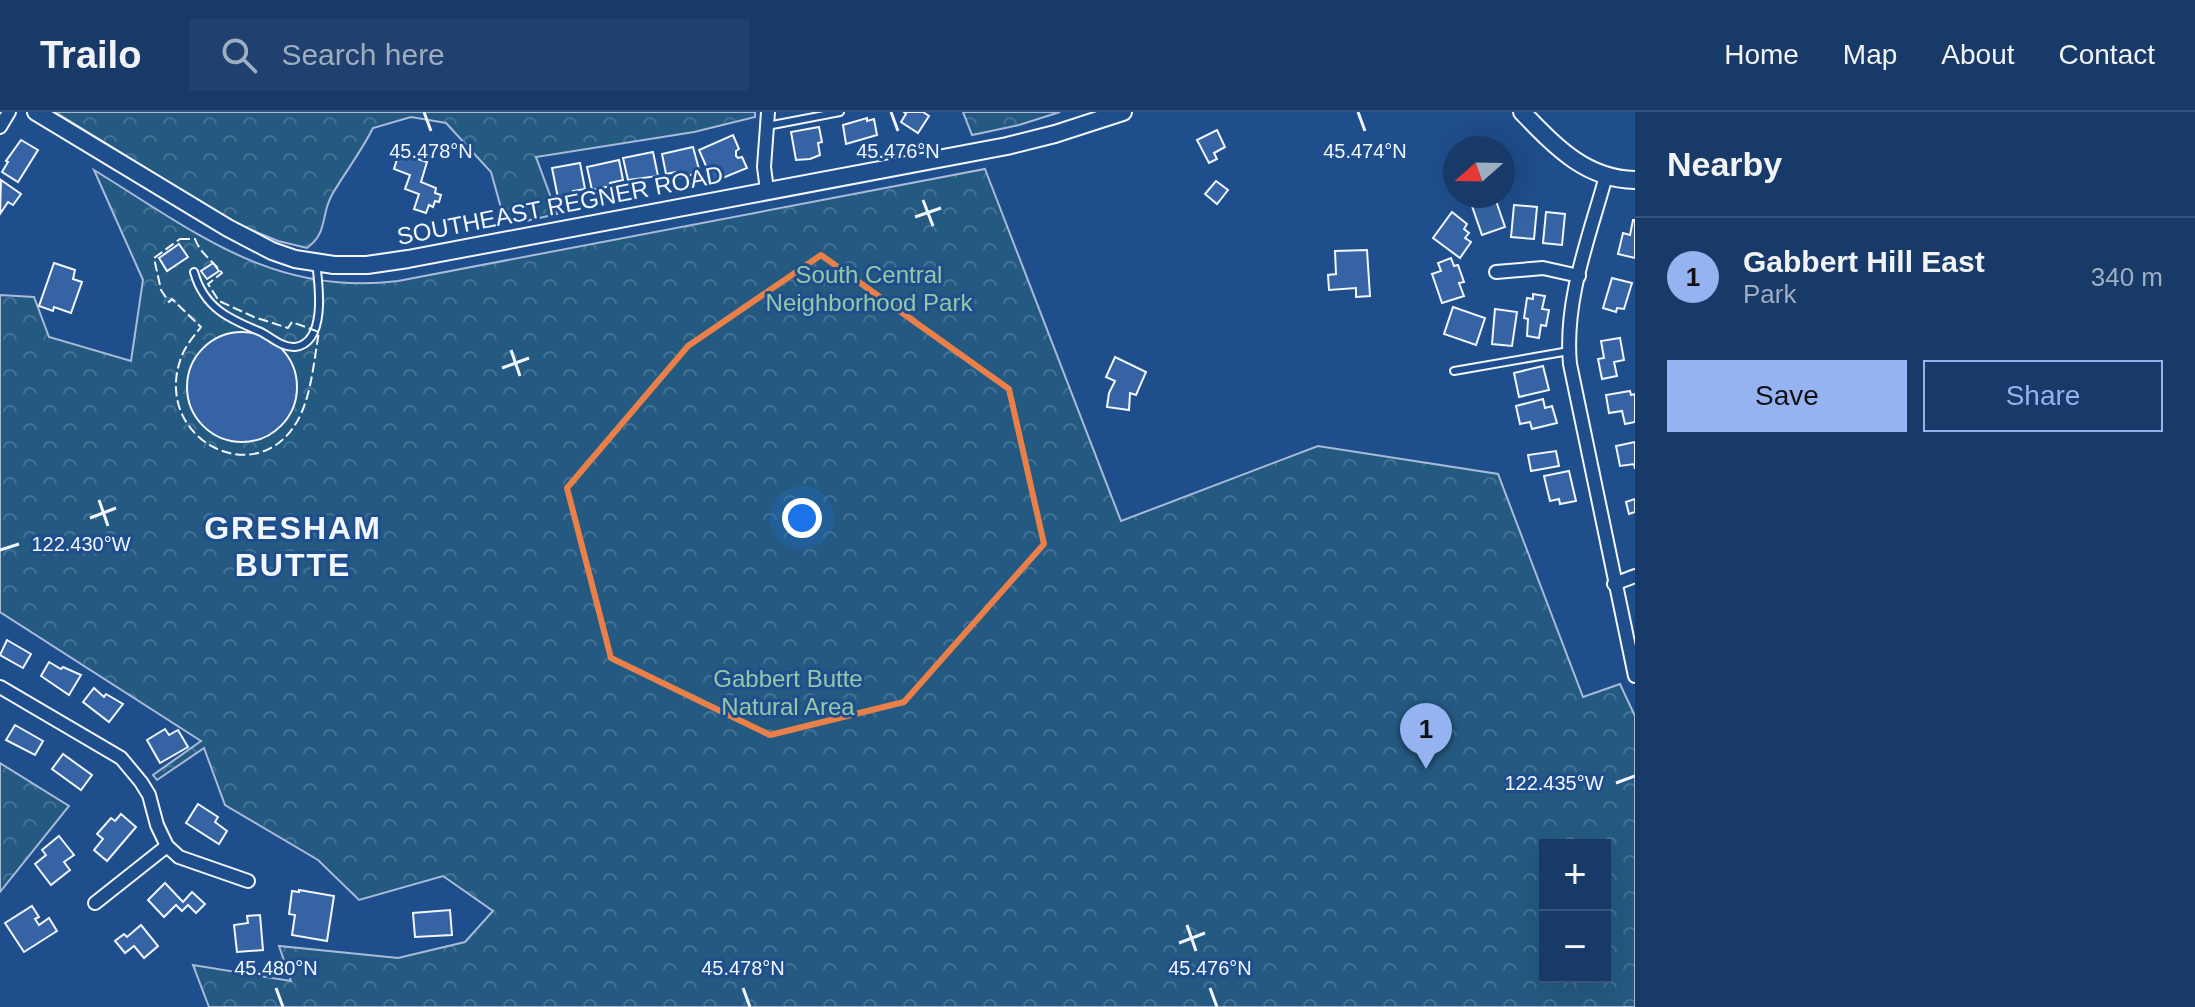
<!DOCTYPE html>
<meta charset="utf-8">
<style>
body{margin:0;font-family:Arial,sans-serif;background:#20416f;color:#f1f3f6}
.controls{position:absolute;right:24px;bottom:24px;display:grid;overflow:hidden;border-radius:0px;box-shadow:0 8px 32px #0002}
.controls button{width:72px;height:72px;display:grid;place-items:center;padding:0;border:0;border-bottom:2px solid #36547d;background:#173a69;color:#f1f3f6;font:40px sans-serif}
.compass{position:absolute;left:1443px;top:24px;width:72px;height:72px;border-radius:50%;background:#173a69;box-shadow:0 8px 32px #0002;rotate:250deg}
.you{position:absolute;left:802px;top:406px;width:28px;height:28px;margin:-20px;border:6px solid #fff;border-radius:50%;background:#1a73e8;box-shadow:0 0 0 12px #1a73e833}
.badge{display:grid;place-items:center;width:52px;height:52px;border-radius:50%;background:#95b2f1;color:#111;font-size:26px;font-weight:700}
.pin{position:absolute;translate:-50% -66px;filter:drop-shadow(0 2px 4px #0008)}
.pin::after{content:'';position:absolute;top:42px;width:28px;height:24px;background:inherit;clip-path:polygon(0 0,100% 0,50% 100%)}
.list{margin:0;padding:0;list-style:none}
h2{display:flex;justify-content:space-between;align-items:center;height:104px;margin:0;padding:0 32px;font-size:34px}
h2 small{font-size:26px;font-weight:400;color:#9eadc0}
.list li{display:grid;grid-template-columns:52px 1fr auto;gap:24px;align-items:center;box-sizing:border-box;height:120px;padding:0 32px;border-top:2px solid #36547d}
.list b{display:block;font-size:30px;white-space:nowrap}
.list p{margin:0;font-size:26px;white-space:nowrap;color:#9eadc0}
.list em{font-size:26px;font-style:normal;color:#9eadc0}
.actions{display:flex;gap:16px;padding:24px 32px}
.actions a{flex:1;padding:18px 0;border:2px solid #95b2f1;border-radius:0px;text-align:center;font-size:28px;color:#95b2f1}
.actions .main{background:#95b2f1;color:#111}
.icon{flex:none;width:44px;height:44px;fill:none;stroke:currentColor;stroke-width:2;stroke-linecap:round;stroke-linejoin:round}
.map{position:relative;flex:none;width:1635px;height:895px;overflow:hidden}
header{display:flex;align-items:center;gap:48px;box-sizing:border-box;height:112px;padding:0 40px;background:#173a69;border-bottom:2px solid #36547d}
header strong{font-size:38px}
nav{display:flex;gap:44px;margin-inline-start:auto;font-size:28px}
.search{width:560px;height:72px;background:#20416f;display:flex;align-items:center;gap:20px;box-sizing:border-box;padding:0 28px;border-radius:0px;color:#9eadc0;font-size:30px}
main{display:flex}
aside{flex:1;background:#173a69}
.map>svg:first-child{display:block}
.forest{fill:url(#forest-crowns);stroke:#a8bbd7;stroke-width:2;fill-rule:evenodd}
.building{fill:#3563a3;stroke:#f2f6ff;stroke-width:2}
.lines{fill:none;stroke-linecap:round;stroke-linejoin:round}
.lane-casing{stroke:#f2f6ff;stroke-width:10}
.street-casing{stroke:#f2f6ff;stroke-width:16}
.secondary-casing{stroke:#f2f6ff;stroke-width:20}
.lane{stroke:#1f4e8c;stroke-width:6}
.street{stroke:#1f4e8c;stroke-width:12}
.secondary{stroke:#1f4e8c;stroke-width:16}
.fence{stroke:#f2f6ff;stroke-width:2;stroke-dasharray:10 4;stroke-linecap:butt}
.marked{fill:none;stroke:#ea8049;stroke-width:6;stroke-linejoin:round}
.ticks{fill:none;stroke:#f2f6ff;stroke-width:3}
.labels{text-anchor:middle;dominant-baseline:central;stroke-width:6;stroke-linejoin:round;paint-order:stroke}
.street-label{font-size:24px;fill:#f2f6ff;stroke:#1f4e8c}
.park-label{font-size:24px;fill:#97c8a6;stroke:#1f4e8c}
.district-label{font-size:32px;font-weight:bold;letter-spacing:2px;fill:#f2f6ff;stroke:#1f4e8c}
.ticks-label{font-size:20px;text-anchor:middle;fill:#f2f6ff;stroke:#1f4e8c;stroke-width:6;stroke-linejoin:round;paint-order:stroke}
</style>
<header>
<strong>Trailo</strong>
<div class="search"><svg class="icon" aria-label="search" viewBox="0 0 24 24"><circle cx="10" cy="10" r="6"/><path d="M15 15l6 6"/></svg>Search here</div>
<nav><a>Home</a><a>Map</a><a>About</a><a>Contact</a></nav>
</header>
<main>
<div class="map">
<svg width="1635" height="895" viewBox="0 0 1635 895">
<defs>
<pattern id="forest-crowns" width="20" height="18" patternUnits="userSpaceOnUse" patternTransform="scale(2)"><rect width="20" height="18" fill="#245a82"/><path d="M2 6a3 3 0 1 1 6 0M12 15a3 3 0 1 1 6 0" fill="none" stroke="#447295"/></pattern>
</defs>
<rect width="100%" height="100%" fill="#1f4e8c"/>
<g class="forest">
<path d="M 55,0 L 755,0 L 755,5 L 694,20 L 536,45 L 557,102 L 517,111 L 503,103 L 491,60 L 446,11 L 411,5 L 373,16 C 361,40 346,59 333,81 C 320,102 329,120 307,136 L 278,129 L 237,112 Z"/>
<path d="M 963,0 L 1060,0 L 1019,13 L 972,23 Z"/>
<path d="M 985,57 L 1121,409 L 1318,334 L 1498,362 L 1583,585 L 1620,572 L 1635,604 L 1635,895 L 209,895 L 193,853 L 291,869 L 279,834 L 398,846 L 465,830 L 493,799 L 443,764 L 359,788 L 318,748 L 225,693 L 204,636 L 157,668 L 153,663 L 201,629 L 0,500 L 0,183 L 34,185 L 49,225 L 131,249 L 143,168 L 94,58 C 194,119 273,185 398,169 ZM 1545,733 L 1605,733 L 1605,865 L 1545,865 Z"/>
<path d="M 0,651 L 69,694 L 0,780 Z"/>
</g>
<g class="building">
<path d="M 904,0 L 923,0 L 929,4 L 918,21 L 901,10 L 906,2 Z"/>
<path d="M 867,6 L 867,9 L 874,7 L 877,23 L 846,32 L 843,13 Z"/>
<path d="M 819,15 L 822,30 L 818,31 L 820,43 L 810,47 L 796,48 L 791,20 Z"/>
<path d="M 1217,18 L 1225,35 L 1214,41 L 1217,47 L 1209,51 L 1197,28 Z"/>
<path d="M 733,23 L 739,37 L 736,39 L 736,44 L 738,46 L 742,45 L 747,56 L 713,70 L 699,38 Z"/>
<path d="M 21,28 L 38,38 L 18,70 L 2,60 L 8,50 L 6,49 Z"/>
<path d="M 693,35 L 700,61 L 677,66 L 676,60 L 666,62 L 662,42 Z"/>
<path d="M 653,40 L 658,64 L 628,68 L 623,46 Z"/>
<path d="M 399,41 L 427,50 L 421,70 L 436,76 L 435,81 L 441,83 L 439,90 L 435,89 L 433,95 L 429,93 L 426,101 L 414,97 L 419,82 L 405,77 L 410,63 L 394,57 Z"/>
<path d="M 619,48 L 623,68 L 610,71 L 611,74 L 592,78 L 587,55 Z"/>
<path d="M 580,51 L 585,77 L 573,79 L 574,83 L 558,86 L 552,56 Z"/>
<path d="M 1,68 L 21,82 L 13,93 L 8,90 L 0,102 Z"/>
<path d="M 1216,69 L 1228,78 L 1217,92 L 1205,82 Z"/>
<path d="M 1495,86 L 1505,115 L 1482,123 L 1472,94 Z"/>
<path d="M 1514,93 L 1537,95 L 1534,127 L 1511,125 Z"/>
<path d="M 1452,100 L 1467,112 L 1464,117 L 1469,121 L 1465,126 L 1471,130 L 1460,146 L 1433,126 Z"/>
<path d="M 1546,100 L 1565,102 L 1562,133 L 1543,131 Z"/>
<path d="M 1633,108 L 1635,108 L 1635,146 L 1618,142 L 1623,121 L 1630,123 Z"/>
<path d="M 179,132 L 188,145 L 167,159 L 159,146 Z"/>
<path d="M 1367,138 L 1370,184 L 1356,185 L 1356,176 L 1329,178 L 1328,163 L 1336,162 L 1335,139 Z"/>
<path d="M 1451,146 L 1454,154 L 1458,153 L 1464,170 L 1459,171 L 1464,184 L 1442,191 L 1432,162 L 1441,159 L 1438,151 Z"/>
<path d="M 54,151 L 75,158 L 73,167 L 82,170 L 71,201 L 54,195 L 53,199 L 39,194 Z"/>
<path d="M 213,151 L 219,159 L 207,167 L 201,159 Z"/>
<path d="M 1612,166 L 1632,171 L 1624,197 L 1617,196 L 1616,200 L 1603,196 Z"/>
<path d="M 1533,182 L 1545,184 L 1542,197 L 1549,198 L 1546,214 L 1541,213 L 1539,226 L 1527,224 L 1528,207 L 1524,206 L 1527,186 L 1533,187 Z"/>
<path d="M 1453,195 L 1485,206 L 1476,233 L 1444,222 Z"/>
<path d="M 1495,197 L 1517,200 L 1512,234 L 1492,232 Z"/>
<circle cx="242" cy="275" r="55"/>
<path d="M 1620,226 L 1624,248 L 1614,250 L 1617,264 L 1602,267 L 1598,247 L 1604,246 L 1601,229 Z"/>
<path d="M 1115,245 L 1146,260 L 1136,283 L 1130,281 L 1129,298 L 1107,295 L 1109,281 L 1115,269 L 1106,265 Z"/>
<path d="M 1543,254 L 1549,278 L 1519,285 L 1514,261 Z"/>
<path d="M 1630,279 L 1631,283 L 1635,282 L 1635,310 L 1625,312 L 1622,299 L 1609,301 L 1606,283 Z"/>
<path d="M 1543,287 L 1545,296 L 1552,294 L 1557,311 L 1532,317 L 1530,310 L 1520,312 L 1516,294 Z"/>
<path d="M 1635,330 L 1635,357 L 1634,352 L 1620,354 L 1616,334 Z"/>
<path d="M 1556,339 L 1559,354 L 1531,359 L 1528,343 Z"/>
<path d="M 1569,359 L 1576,389 L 1560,392 L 1559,387 L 1550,389 L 1544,364 Z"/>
<path d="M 1635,387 L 1635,400 L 1629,402 L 1626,390 Z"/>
<path d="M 7,528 L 31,542 L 23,556 L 0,543 Z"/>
<path d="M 49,550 L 61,557 L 63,555 L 81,563 L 69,583 L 41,564 Z"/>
<path d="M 94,576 L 104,585 L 106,582 L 123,592 L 109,610 L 83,590 Z"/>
<path d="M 15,613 L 43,629 L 35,643 L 6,628 Z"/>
<path d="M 165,617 L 169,623 L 178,618 L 188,635 L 160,651 L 147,628 Z"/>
<path d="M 63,642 L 92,663 L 81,678 L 52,657 Z"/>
<path d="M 198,692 L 218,705 L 215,710 L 227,719 L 219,732 L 186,711 Z"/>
<path d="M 121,702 L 136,715 L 107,749 L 94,738 L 103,727 L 97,722 L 111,706 L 115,709 Z"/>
<path d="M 59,724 L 74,743 L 64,750 L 70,758 L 51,773 L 35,752 L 46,743 L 42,738 Z"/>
<path d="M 165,771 L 183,790 L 192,780 L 205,792 L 196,801 L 188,793 L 182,799 L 176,793 L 164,805 L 148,788 Z"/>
<path d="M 299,778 L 334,784 L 327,829 L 292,823 L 295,803 L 289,802 L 292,779 L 299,780 Z"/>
<path d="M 32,794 L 39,805 L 35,807 L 39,813 L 49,806 L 57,819 L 24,840 L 5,811 Z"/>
<path d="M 450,798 L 452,823 L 415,825 L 413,801 Z"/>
<path d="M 260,803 L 263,838 L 237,840 L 234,813 L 248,811 L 247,804 Z"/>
<path d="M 141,813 L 158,834 L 144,846 L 134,834 L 125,841 L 115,829 L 124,822 L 127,825 Z"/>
</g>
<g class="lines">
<g class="lane-casing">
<g id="lane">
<path d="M 767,14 L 840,0"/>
<path d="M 194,160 C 204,196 229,207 261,220 C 271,225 282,236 295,235 C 327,231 319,173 316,151"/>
<path d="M 1454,259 L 1569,239"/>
</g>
</g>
<g class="street-casing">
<g id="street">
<path d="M 0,15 L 9,0"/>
<path d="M 1606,64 C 1589,126 1564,188 1570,252 L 1635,564"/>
<path d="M 767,78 L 764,55 L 768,0"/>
<path d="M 1496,160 L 1543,156 L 1579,164"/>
<path d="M 1614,472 L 1635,464"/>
<path d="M 0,575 L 121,646 L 141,670 L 149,683 L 157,713 L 167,734 L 179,745 L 248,769"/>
<path d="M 95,791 L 167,734"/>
</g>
</g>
<g class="secondary-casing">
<g id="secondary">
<path d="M 36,0 L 228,116 L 272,139 L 295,147 L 334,153 L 367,153 L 408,147 L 1007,34 L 1055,22 L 1123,0"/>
<path d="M 1522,0 C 1555,34 1585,67 1635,68"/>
</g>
</g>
<use href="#lane" class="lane"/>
<use href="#street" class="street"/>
<use href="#secondary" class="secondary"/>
<path class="fence" d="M 180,127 L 195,127 C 200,141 212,148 222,161 L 208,172 L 219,189 L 254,205 L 288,216 L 292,210 L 319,220 C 314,247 312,279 300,304 C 261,384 151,328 181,246 C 185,234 194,224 201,215 L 172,187 L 169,190 L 161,178 L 154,146 Z"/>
</g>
<path class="marked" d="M 821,143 L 1009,277 L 1044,432 L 904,590 L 770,623 L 611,546 L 567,376 L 688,234 Z"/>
<path class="ticks" d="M 424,0 L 431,19M 891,0 L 898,19M 1358,0 L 1365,19M 923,88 L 933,114M 915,105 L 941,96M 511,238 L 520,264M 502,256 L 529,246M 99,388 L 108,414M 90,406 L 116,396M 0,438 L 19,432M 1616,671 L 1635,664M 1187,813 L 1196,839M 1179,831 L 1205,821M 276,876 L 283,895M 743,876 L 750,895M 1210,876 L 1217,895"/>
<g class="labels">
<g class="street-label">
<text transform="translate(560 93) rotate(-11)">SOUTHEAST REGNER ROAD</text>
</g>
<g class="park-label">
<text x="869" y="162">South Central<tspan x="869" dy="28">Neighborhood Park</tspan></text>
<text x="788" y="566">Gabbert Butte<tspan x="788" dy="28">Natural Area</tspan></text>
</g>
<g class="district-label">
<text x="293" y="416">GRESHAM<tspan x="293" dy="37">BUTTE</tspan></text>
</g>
</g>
<g class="ticks-label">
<text x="431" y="46">45.478°N</text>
<text x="898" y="46">45.476°N</text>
<text x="1365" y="46">45.474°N</text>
<text x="81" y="439">122.430°W</text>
<text x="1554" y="678">122.435°W</text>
<text x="276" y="863">45.480°N</text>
<text x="743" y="863">45.478°N</text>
<text x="1210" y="863">45.476°N</text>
</g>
</svg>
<div class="controls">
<button>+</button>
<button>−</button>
</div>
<svg class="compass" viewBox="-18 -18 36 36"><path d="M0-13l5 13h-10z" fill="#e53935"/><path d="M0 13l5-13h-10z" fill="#9eadc0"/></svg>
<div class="you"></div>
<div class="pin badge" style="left:1426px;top:657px">1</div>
</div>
<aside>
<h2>Nearby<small></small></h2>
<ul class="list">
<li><span class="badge">1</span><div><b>Gabbert Hill East</b><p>Park</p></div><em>340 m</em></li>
</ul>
<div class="actions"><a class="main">Save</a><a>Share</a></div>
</aside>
</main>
